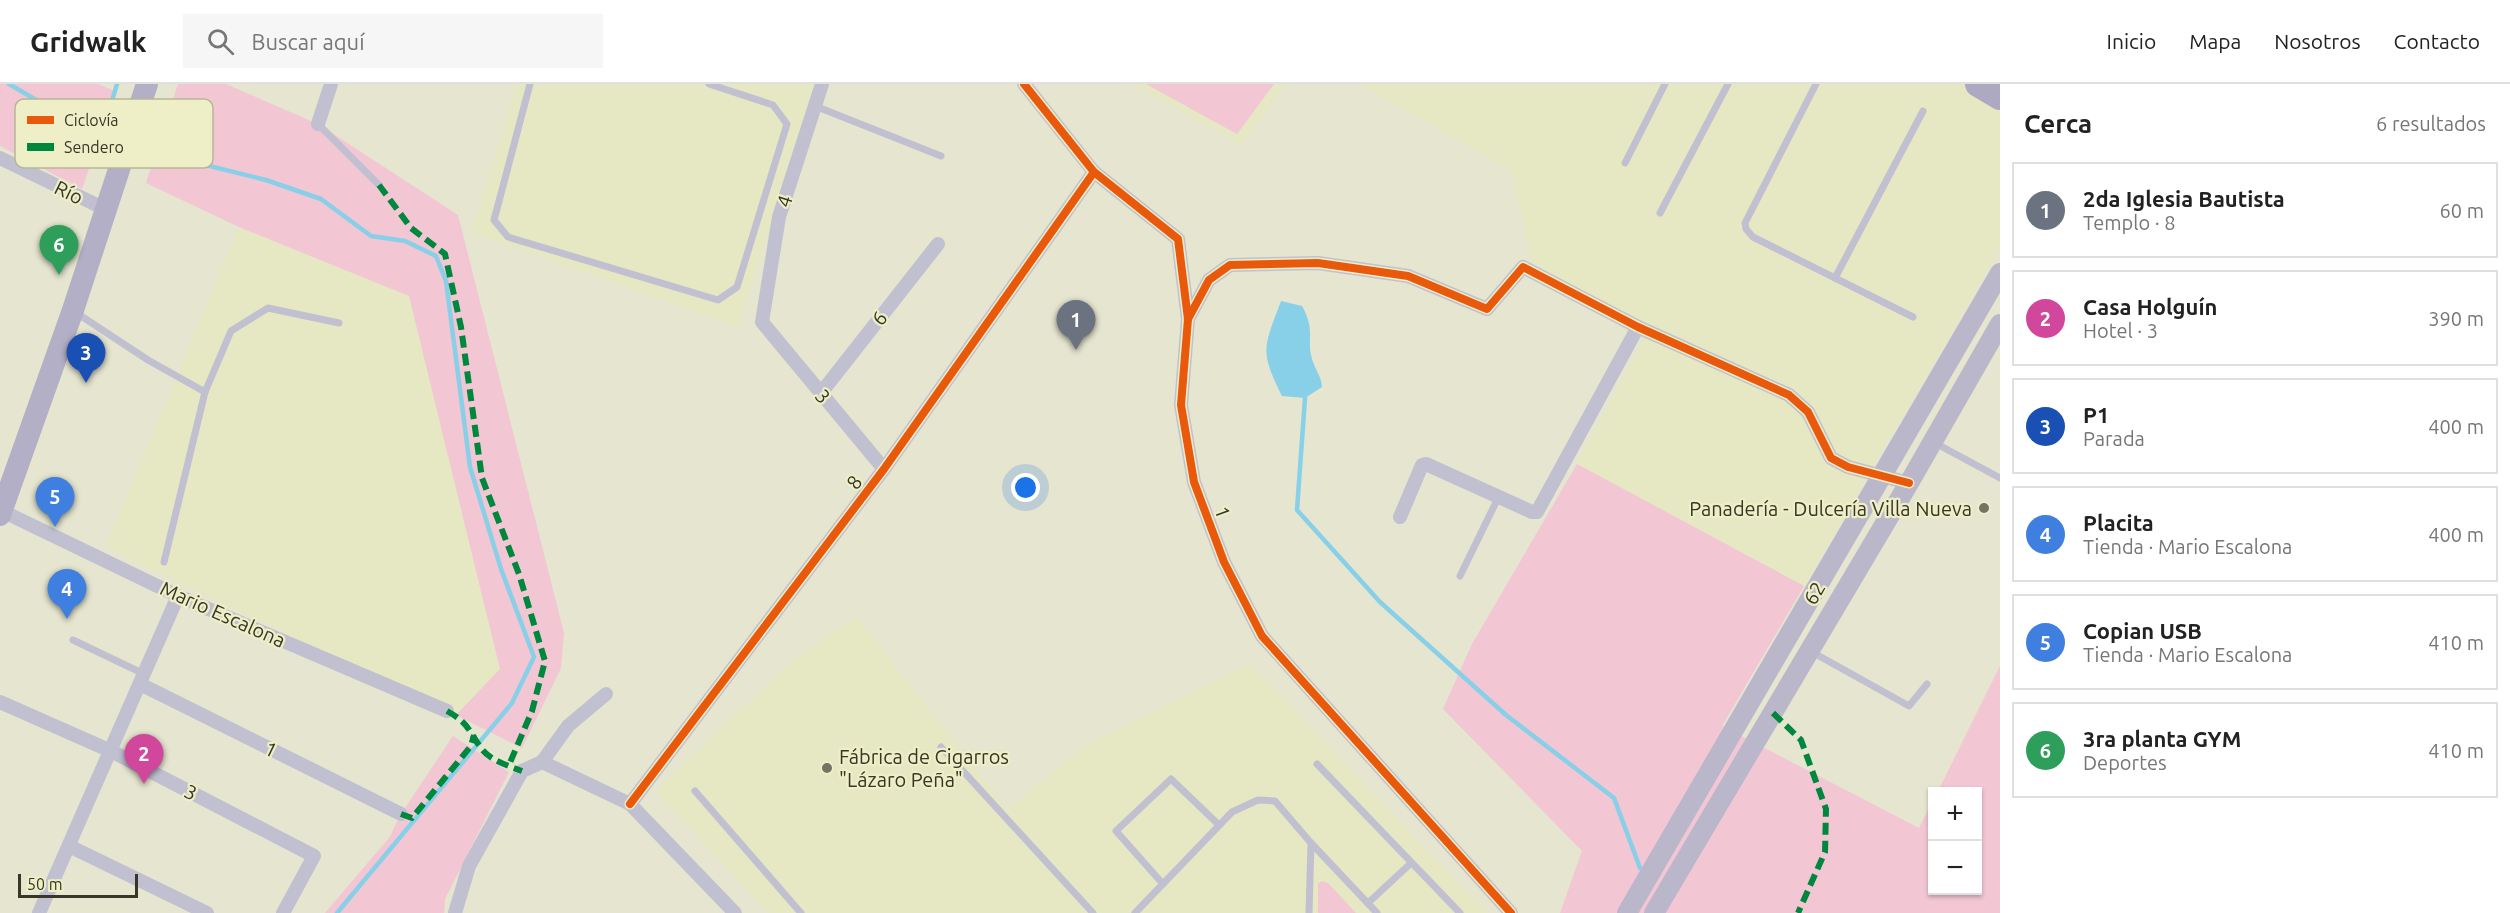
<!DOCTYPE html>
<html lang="es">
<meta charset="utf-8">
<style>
body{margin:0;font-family:Ubuntu,sans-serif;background:#f6f6f6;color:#222}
.controls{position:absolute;right:18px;bottom:18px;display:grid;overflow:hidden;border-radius:0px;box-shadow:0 2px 4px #0004}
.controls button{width:54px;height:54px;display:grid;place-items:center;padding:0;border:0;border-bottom:2px solid #e0e0e0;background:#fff;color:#222;font:30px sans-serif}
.scale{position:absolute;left:18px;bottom:15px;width:120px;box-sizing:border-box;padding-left:6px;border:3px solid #363727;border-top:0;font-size:16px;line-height:21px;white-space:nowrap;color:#363727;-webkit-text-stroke:4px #eeeec7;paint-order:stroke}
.you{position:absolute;left:1026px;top:404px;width:21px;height:21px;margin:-15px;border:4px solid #fff;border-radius:50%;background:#1a73e8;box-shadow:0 0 0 9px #1a73e833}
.badge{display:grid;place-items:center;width:39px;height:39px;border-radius:50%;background:#111827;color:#fff;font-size:20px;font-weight:700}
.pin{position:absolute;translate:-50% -50px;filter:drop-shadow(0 2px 3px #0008)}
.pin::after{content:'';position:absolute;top:32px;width:21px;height:18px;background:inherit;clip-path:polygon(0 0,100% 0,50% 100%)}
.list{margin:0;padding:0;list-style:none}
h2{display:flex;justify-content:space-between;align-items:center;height:78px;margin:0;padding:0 24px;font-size:26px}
h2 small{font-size:20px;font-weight:400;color:#767676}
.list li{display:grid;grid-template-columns:39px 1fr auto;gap:18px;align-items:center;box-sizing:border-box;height:96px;margin:0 12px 12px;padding:0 12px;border:2px solid #e0e0e0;border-radius:0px}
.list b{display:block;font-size:22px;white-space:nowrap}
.list p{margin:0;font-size:20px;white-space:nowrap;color:#767676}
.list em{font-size:20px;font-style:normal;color:#767676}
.icon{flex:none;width:33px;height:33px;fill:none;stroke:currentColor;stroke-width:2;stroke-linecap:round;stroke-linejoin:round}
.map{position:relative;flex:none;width:2000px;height:829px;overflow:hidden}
header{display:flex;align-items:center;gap:36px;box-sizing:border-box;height:84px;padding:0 30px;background:#fff;border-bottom:2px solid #e0e0e0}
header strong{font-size:28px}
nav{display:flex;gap:33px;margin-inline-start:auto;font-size:21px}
.search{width:420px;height:54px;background:#f6f6f6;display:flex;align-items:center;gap:15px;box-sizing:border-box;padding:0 21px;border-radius:0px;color:#767676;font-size:22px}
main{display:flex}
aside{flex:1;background:#fff}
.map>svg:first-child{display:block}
.built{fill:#e6e7c3}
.green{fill:#f2c6d3}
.water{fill:#87d0e8}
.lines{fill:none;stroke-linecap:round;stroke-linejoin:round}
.stream{stroke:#87d0e8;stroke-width:4.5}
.lane{stroke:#c1c0d0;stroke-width:7}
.street{stroke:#c1c0d0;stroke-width:14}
.secondary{stroke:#bab7ca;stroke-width:20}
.primary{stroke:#b3afc6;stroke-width:22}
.highway{stroke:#aea9c2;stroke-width:26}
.quiet{stroke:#00873e;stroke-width:6;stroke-dasharray:12 6;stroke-linecap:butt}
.cycleway-casing{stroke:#eeeec7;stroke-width:11}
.cycleway{stroke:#e8590c;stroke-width:8}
.poi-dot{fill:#737462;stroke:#eeeec7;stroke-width:2}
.labels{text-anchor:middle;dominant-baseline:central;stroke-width:4.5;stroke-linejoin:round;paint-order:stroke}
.street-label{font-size:20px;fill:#363727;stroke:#eeeec7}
.poi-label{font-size:20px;fill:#363727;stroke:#eeeec7;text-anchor:end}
.key{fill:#eeeec7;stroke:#b7b797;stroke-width:1.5}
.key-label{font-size:16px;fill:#363727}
</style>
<header>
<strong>Gridwalk</strong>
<div class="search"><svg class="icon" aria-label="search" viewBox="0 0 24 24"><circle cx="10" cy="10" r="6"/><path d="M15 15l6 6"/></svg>Buscar aquí</div>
<nav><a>Inicio</a><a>Mapa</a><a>Nosotros</a><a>Contacto</a></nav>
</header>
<main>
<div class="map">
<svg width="2000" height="829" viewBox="0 0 2000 829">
<rect width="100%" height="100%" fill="#e5e5d0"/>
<g class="built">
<path d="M 517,0 L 815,0 L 738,243 L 472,148 Z"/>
<path d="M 1134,0 L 1286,0 L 1241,61 Z"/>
<path d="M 1359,0 L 1961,0 L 2000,22 L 2000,164 L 1804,502 L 1577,380 L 1649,245 L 1532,178 L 1511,86 Z"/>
<path d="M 239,143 L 409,211 L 500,585 L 456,631 L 106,463 Z"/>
<path d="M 857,532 L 1006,726 L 1086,662 L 1250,580 L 1487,829 L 768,829 L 656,707 L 791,578 Z"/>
</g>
<g class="green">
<path d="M 0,0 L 98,0 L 115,7 L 82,105 L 0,62 Z"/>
<path d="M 178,0 L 226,0 L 318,40 L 458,131 L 564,549 L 561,584 L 522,664 L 456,631 L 500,585 L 409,212 L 239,143 L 146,99 Z"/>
<path d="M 1146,0 L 1274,0 L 1237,50 Z"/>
<path d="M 1577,380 L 1804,502 L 1722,642 L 1919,744 L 1932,718 L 1932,806 L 1978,806 L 1978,708 L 1938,707 L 2000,582 L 2000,829 L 1560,829 L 1582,767 L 1443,625 L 1472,560 Z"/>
<path d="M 453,652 L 509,688 L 445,815 L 444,829 L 325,829 L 389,754 L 401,730 Z"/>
<path d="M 1322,797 L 1328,799 L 1356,829 L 1318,829 L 1318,800 Z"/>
</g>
<path class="water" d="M 1281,217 L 1302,222 C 1316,247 1306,254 1312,275 C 1315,286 1321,291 1322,303 L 1305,314 L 1282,312 C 1259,266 1264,263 1281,217 Z"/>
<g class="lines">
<g class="stream">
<path d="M 9,0 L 101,54 L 120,59"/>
<path d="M 101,54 L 117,0"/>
<path d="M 133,63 L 266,96 L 321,115 L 371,152 L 405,157 L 436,172 L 446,197 L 470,383 L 501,485 L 534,573 L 512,619 L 337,829"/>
<path d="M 1305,314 L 1297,426 L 1380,518 L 1506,631 L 1614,714 L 1640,784"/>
</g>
<g class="lane">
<path d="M 530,0 L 494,136 L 508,153 L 718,216 L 737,203 L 787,40 L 773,21 L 709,0"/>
<path d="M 1816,0 L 1745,139 L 1746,145 L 1753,153 L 1913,233"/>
<path d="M 815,22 L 941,72"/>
<path d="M 318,40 L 379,101"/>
<path d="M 1625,79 L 1665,0"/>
<path d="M 1660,129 L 1728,0"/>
<path d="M 1835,194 L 1923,27"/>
<path d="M 75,228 L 148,276 L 205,308"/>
<path d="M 1935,359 L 2000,394"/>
<path d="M 164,478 L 205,308 L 231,247 L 268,224 L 339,239"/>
<path d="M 1460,492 L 1499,412"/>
<path d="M 73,556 L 144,590"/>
<path d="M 1812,568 L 1909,622 L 1927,600"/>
<path d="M 941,663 L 1093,829"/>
<path d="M 1317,680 L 1460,829"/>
<path d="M 695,707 L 801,829"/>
<path d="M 1163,800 L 1116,747 L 1171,695 L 1219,741"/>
<path d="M 1368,819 L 1410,780"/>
<path d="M 1135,829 L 1232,728 L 1258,716 L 1275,717 L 1311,759 L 1377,829"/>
<path d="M 1309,829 L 1311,759"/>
</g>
<g class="street">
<path d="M 822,0 L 779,133 L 762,238 L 884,385"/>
<path d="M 1024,0 L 1094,88 L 1178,155 L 1188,235 L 1181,321 L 1194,398 L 1224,478 L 1262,552 L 1511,829"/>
<path d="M 318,40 L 331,0"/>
<path d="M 0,74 L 105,125"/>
<path d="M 1188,235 L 1209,196 L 1230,181 L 1318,179 L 1408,192 L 1487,225 L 1523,183 L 1638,243 L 1789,311 L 1808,328 L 1831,374 L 1848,383 L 1909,399"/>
<path d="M 821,309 L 938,160"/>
<path d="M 2,427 L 178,512 L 447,627"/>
<path d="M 1400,433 L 1422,381 L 1426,380 L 1532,428 L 1537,428 L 1638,243"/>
<path d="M 140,600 L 401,730"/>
<path d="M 0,618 L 111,667 L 314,772 L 283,829"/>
<path d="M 542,678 L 630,720 L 735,829"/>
<path d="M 630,720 L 884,385 L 1094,88"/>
<path d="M 69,762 L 207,829"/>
<path d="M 39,829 L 178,512"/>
<path d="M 455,829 L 469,782 L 522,687 L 542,678 L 568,642 L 606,610"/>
</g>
<g class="secondary">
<path d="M 1627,829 L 2000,189"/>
<path d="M 1654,829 L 1909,399 L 2000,240"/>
</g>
<path class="primary" d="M 0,431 L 73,226 L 147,0"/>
<path class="highway" d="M 1978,0 L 2000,13"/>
<g class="quiet">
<path d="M 379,101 L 411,144 L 445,170 L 461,243 L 482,394 L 519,490 L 545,577 L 532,627 L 509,681"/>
<path d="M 447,627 C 470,640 467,645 481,664 C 489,676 509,682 522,687"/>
<path d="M 1773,629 L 1801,656 L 1826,725 L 1825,768 L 1798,829"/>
<path d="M 401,730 L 412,734 L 471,662 L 474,651"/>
</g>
<g class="cycleway-casing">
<g id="cycleway">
<path d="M 1024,0 L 1094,88 L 1178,155 L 1188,235 L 1181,321 L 1194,398 L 1224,478 L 1262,552 L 1511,829"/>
<path d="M 1188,235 L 1209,196 L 1230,181 L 1318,179 L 1408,192 L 1487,225 L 1523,183 L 1638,243 L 1789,311 L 1808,328 L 1831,374 L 1848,383 L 1909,399"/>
<path d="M 630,720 L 884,385 L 1094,88"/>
</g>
</g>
<use href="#cycleway" class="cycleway"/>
</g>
<g class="poi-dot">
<circle cx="1984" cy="424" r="6"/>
<circle cx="827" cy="684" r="6"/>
</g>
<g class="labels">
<g class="street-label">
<text transform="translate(69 108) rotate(26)">Río</text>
<text transform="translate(784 117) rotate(-72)">4</text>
<text transform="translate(879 234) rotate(-52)">6</text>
<text transform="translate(823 312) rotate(50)">3</text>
<text transform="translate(854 398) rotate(-53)">8</text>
<text transform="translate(1223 428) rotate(70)">1</text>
<text transform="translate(1814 509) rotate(-60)">62</text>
<text transform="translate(223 530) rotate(24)">Mario Escalona</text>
<text transform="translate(271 665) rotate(26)">1</text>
<text transform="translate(191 708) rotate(27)">3</text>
</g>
<g class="poi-label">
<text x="1972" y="424">Panadería - Dulcería Villa Nueva</text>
<text x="839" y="672" text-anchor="start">Fábrica de Cigarros<tspan x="839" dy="23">"Lázaro Peña"</tspan></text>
</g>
</g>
<rect x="15" y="15" width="198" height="69" rx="9" class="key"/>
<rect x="27" y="32" width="27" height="8" fill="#e8590c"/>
<rect x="27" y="59" width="27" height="8" fill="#00873e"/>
<g class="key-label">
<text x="64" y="42">Ciclovía</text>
<text x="64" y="69">Sendero</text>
</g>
</svg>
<div class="controls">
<button>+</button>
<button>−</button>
</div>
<div class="scale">50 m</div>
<div class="you"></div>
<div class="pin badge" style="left:1076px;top:266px;background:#6b7280">1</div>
<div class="pin badge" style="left:144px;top:700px;background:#d1479c">2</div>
<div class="pin badge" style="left:86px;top:299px;background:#1a4fb4">3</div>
<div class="pin badge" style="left:67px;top:535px;background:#3f7fe0">4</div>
<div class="pin badge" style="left:55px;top:443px;background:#3f7fe0">5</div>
<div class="pin badge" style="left:59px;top:191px;background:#2e9e5b">6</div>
</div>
<aside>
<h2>Cerca<small>6 resultados</small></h2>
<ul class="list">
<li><span class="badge" style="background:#6b7280">1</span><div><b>2da Iglesia Bautista</b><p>Templo · 8</p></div><em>60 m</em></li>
<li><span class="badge" style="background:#d1479c">2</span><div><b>Casa Holguín</b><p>Hotel · 3</p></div><em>390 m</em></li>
<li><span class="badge" style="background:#1a4fb4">3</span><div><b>P1</b><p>Parada</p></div><em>400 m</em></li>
<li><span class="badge" style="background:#3f7fe0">4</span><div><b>Placita</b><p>Tienda · Mario Escalona</p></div><em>400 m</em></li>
<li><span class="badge" style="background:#3f7fe0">5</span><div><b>Copian USB</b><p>Tienda · Mario Escalona</p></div><em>410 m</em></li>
<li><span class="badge" style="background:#2e9e5b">6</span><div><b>3ra planta GYM</b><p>Deportes</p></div><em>410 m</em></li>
</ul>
</aside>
</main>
